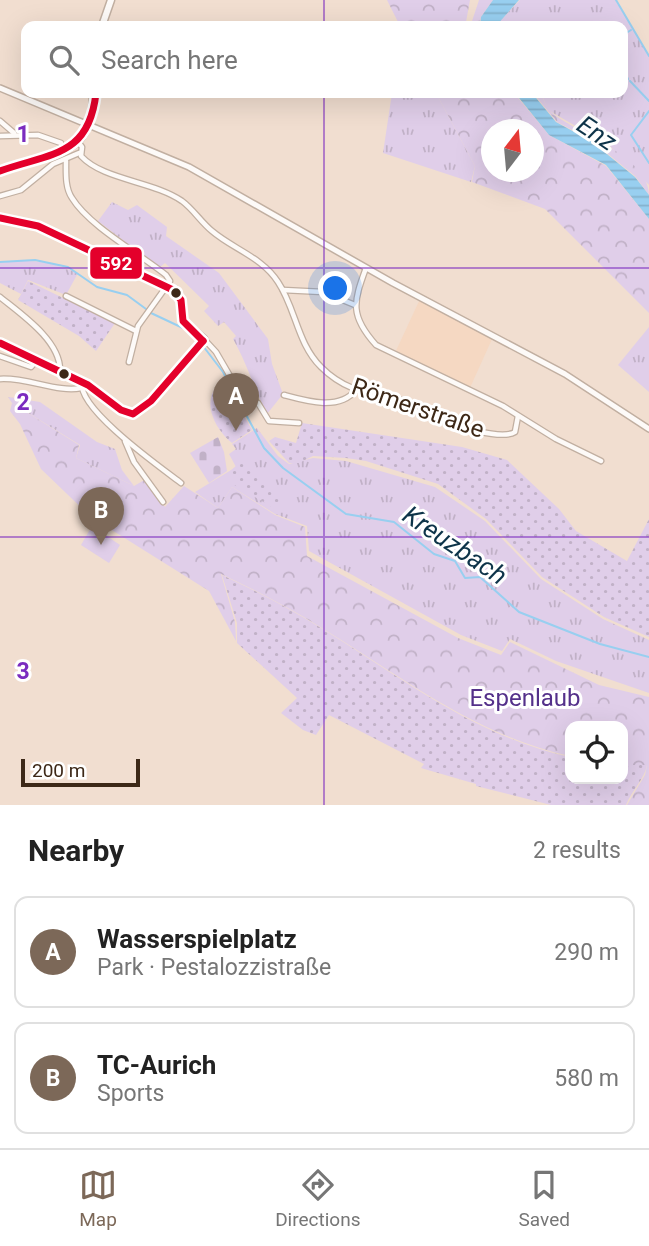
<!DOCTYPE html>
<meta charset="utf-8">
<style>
body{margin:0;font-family:Roboto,sans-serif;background:#f6f6f6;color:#222}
.controls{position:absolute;right:21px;bottom:21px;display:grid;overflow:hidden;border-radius:14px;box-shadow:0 7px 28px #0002}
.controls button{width:63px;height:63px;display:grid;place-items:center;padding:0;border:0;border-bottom:2px solid #e0e0e0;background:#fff;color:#222;font:35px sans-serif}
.compass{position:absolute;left:481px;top:119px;width:63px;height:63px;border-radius:50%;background:#fff;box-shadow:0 7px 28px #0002;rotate:16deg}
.scale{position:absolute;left:21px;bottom:18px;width:119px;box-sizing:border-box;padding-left:7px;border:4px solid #3d2817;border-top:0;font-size:19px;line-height:24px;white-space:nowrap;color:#3d2817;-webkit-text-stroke:5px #fff;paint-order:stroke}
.you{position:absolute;left:336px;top:289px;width:24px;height:24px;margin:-18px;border:5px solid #fff;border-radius:50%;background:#1a73e8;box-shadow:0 0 0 10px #1a73e833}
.badge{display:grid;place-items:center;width:46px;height:46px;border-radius:50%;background:#7c6858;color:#fff;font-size:23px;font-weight:700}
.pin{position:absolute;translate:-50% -58px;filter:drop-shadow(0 2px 4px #0008)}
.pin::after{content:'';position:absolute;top:37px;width:24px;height:21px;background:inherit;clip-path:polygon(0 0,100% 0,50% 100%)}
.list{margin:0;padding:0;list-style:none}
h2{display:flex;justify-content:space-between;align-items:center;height:91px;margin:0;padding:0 28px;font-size:30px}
h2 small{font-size:23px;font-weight:400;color:#767676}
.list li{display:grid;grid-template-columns:46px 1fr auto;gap:21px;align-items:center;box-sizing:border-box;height:112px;margin:0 14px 14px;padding:0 14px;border:2px solid #e0e0e0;border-radius:14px}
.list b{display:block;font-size:26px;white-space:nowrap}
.list p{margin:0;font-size:23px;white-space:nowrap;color:#767676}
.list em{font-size:23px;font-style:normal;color:#767676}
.icon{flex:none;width:38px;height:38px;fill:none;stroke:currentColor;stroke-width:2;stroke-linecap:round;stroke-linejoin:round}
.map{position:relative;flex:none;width:649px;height:805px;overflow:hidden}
.search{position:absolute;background:#fff;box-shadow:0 7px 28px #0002;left:21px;right:21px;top:21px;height:77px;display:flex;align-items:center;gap:18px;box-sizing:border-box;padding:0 24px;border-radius:14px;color:#767676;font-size:26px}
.sheet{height:343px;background:#fff}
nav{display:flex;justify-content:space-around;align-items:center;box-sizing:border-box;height:98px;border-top:2px solid #e0e0e0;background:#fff;font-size:19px;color:#767676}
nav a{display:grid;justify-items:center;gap:4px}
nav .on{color:#7c6858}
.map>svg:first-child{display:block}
.built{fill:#f5d8c2}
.grass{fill:url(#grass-tufts)}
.forest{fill:url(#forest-crowns);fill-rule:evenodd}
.cemetery{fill:url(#cemetery-stones)}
.park{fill:url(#park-dots)}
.pitch{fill:#e0cee9}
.water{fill:url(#water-rules)}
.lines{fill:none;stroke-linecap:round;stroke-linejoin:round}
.stream{stroke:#98cff0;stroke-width:2}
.minor-casing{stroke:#c1afa1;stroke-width:7}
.tertiary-casing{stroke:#c1afa1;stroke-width:8}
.secondary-casing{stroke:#c1afa1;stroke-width:9}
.minor{stroke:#fdfaf8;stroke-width:4.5}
.tertiary{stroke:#fdfaf8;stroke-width:5}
.secondary{stroke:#fdfaf8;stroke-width:6}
.bus-1-casing{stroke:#fff;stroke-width:12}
.bus-1{stroke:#e4002b;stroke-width:7}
.grid{fill:none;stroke:#7b2cbf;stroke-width:2;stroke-opacity:0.55}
.bus-dot{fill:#3d2817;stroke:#fff;stroke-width:2.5}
.labels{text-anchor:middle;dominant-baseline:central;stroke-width:6;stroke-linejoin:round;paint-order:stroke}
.street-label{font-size:24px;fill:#3d2817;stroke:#fff}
.park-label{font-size:24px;fill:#54308a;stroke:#fff}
.water-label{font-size:26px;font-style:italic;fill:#0d3349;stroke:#fff}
.grid-label{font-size:23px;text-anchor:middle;font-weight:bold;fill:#7b2cbf;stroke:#fff;stroke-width:6;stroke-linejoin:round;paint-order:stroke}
.line-badge{stroke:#fff;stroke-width:2.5}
.badge-label{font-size:19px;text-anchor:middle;font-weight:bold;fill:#fff}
</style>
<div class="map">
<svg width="649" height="805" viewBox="0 0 649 805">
<defs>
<pattern id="grass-tufts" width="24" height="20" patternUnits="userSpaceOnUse" patternTransform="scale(1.75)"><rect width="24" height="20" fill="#e0cee9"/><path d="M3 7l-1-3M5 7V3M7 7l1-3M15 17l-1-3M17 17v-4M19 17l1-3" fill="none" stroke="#c1b1c7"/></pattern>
<pattern id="forest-crowns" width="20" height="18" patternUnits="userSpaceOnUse" patternTransform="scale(1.75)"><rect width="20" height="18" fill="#e0cee9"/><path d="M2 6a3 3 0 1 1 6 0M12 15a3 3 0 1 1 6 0" fill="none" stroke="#c1b1c7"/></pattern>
<pattern id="cemetery-stones" width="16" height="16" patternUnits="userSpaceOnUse" patternTransform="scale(1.75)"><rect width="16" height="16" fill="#e0cee9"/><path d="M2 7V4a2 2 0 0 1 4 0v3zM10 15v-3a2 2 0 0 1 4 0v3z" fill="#c1b1c7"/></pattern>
<pattern id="park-dots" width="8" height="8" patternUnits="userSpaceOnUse" patternTransform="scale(1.75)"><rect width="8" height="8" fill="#e0cee9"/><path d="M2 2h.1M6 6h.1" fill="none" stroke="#c1b1c7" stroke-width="1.8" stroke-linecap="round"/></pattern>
<pattern id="water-rules" width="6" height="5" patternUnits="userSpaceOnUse" patternTransform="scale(1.75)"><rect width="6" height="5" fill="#98cff0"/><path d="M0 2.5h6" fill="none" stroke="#84b2cd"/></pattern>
</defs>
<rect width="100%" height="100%" fill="#f1ded0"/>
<path class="built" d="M 420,299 L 493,337 L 469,390 L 394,355 Z"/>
<g class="grass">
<path d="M 520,0 L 615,0 L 649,56 L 649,185 L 610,146 L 548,110 L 541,93 L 623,93 L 623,26 L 502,26 L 499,22 Z"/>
<path d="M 392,93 L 436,93 L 475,166 L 471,182 L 383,153 Z"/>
<path d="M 112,202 L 128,210 L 137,205 L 167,227 L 166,236 L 219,273 L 268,339 L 272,364 L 283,394 L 267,414 C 254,389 247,363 233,339 L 236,336 L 224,322 L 218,326 L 204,311 L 209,306 L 165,263 L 159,268 L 98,221 Z"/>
<path d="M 20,260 L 50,263 L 78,273 L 66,295 L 28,280 L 21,294 L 0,283 L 0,263 Z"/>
<path d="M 649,327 L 649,392 L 618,365 Z"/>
<path d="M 8,397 L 40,402 L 97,442 L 115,449 L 122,470 L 134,486 L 76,458 L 80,445 L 12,403 Z"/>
<path d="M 257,428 L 278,456 L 289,464 L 313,458 L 346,461 L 435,487 L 485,521 L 541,579 L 603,619 L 649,640 L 649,693 L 556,661 L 510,639 L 502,651 L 461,635 L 309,551 L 307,526 L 275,514 L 232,487 L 218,508 L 195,492 L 236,467 L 229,454 L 236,449 L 232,444 Z"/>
</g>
<g class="forest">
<path d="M 387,0 L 470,0 L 466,22 L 471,24 L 479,0 L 493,0 L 481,17 L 479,26 L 400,26 Z"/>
<path d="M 436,93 L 514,93 L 549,135 L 606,166 L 649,219 L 649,313 L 545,209 L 472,182 L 475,166 ZM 491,130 L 534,130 L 534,172 L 491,172 Z"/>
<path d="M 533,93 L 540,93 C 544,99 546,107 551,112 C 575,133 649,156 649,195 L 635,176 L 591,140 L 557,122 Z"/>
<path d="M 12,403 L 79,445 L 76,458 L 134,486 L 146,479 L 165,507 L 184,486 L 218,508 L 232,487 L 275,515 L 305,527 L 307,556 L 458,638 L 501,655 L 510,642 L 599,685 L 649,697 L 649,805 L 627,805 L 645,775 L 647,765 L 623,765 L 623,726 L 570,726 L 570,756 C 476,736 401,676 320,627 C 288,607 255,590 221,574 L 235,622 L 236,641 L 209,591 L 91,517 L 41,469 L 20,424 L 10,411 Z"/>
</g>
<path class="cemetery" d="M 218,437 L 224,452 L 227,471 L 209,483 L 190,453 Z"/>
<g class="park">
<path d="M 28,281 L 115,323 L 96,351 L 79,336 L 18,300 Z"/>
<path d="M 224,381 L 252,430 L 232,443 C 214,429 198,396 224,381 Z"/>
<path d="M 302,423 L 462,447 L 507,460 L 559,509 L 576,531 L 627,561 L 649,519 L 649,637 L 604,617 L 542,577 L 486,519 L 438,484 L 366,461 L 346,458 L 313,456 L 299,463 L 289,463 L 269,441 L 275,437 L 296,443 Z"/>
<path d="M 244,459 L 283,498 L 272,507 L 231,483 L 229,472 Z"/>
<path d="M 222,575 C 256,591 289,608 321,628 C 401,677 476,737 570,757 L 570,779 L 623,779 L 623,765 L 647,765 C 644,780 632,790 626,805 L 551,805 L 476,786 L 476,784 L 421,768 L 424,764 L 329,715 L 316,735 L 303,730 L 281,713 L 297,698 L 237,643 L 237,623 Z"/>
</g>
<path class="pitch" d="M 92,526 L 120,545 L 109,563 L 81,545 Z"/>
<g class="water">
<path d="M 493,0 L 519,0 L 496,26 L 480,26 L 481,17 Z"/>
<path d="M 515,93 L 532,93 L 556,122 L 591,141 L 635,177 L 649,195 L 649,219 L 606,165 L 549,135 Z"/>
</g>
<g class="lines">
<g class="stream">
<path d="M 616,0 L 649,56"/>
<path d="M 623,35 L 631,30"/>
<path d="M 623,69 L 628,79"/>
<path d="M 630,81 L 649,101"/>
<path d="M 649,111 L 631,135 L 649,163"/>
<path d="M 0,262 L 35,260 L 68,267 L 97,287 L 127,295 L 146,309"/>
<path d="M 151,313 L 185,329 L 199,342"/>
<path d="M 203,346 L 223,372 L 264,448 L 283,468 L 346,514 L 394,522 L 434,554 L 455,561 L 465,578 L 480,577 L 519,612 L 600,644 L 649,657"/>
</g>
<g class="minor-casing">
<g id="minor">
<path d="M 0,121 L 14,133"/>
<path d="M 0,136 L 38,135 L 61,143 L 63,151"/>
<path d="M 79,143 L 82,147 L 81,156 C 103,180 153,181 182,201 C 193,209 201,222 212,231 C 233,249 262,257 278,282 C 296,309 297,343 321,367 C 354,400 385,391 423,407 C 429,409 433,416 439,419 C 453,427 503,440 515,432 L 518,416"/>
<path d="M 66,161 C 66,173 65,188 72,198 C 89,226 140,254 166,275 L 170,281 L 168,288"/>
<path d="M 0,196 L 21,190 L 53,164 L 79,153"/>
<path d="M 366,268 C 353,303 350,316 376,345 L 503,406 L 556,439 L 601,461"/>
<path d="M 283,290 L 323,292 L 355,305"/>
<path d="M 66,296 L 136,331"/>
<path d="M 0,297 C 21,314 61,341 60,371"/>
<path d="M 204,339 L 216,352 L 241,395 L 258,403 L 269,421 L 299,423"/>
<path d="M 0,356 L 31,367 L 38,359"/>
<path d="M 129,362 L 138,326 L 166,287"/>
<path d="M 0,379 C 27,377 58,393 81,388"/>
<path d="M 82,383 C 78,409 160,467 181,483"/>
<path d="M 284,395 C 306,401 339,411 356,390"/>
<path d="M 125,441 L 134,462 L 163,502"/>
</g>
</g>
<g class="tertiary-casing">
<path id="tertiary" d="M 0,88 L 189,167 L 393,283 L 565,374 L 649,429"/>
</g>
<g class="secondary-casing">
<g id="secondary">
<path d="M 102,26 L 111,0"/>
<path d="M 0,171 C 51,149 93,162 93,93"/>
<path d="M 0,218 L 38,226 L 173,290 L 181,300 L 183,321 L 204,339 L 151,401 L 133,414 C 116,413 104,393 88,385 C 59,371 31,354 0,343"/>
</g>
</g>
<use href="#minor" class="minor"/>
<use href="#tertiary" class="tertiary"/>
<use href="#secondary" class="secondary"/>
<g class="bus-1-casing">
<g id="bus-1">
<path d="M 0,171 C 50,153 89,157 96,93"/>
<path d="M 0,218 L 38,226 L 173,290 L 181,300 L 183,321 L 203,341"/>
<path d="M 0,343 L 88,385 L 121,410 L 133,414 L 151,401 L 203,341"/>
</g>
</g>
<use href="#bus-1" class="bus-1"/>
</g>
<path class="grid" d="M 324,0 L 324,26M 324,93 L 324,805M 0,268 L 649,268M 0,537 L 649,537"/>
<g class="bus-dot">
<circle cx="176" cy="293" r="6"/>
<circle cx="64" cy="374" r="6"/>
</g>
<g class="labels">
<g class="street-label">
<text transform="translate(418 408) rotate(19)">Römerstraße</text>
</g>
<g class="park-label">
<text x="525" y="698">Espenlaub</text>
</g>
<g class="water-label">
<text transform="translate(597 133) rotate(34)">Enz</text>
<text transform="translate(455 545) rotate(34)">Kreuzbach</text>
</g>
</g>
<g class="grid-label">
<text x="23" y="142">1</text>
<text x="23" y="410">2</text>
<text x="23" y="679">3</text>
</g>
<rect class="line-badge" x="89" y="246" width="54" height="34" rx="7" fill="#e4002b"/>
<g class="badge-label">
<text x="116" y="270">592</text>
</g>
</svg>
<div class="controls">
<button><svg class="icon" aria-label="locate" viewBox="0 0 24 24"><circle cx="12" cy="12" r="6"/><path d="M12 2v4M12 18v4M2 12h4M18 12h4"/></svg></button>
</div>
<svg class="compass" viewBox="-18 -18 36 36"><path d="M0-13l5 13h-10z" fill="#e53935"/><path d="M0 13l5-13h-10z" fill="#767676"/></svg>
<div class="scale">200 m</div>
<div class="you"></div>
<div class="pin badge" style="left:236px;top:431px">A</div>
<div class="pin badge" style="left:101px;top:545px">B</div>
<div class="search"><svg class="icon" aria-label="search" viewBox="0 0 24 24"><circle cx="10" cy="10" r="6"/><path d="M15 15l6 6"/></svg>Search here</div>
</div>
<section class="sheet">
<h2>Nearby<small>2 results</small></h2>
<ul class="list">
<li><span class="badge">A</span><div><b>Wasserspielplatz</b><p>Park · Pestalozzistraße</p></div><em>290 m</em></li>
<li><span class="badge">B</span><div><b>TC-Aurich</b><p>Sports</p></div><em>580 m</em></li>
</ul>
</section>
<nav>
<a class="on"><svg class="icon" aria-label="map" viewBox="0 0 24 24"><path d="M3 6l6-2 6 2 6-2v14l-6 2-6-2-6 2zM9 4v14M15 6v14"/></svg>Map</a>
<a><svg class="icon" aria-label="directions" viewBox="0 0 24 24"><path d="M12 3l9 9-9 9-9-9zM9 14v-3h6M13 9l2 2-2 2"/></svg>Directions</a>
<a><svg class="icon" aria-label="saved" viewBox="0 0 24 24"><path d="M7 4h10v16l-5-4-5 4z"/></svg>Saved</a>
</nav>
